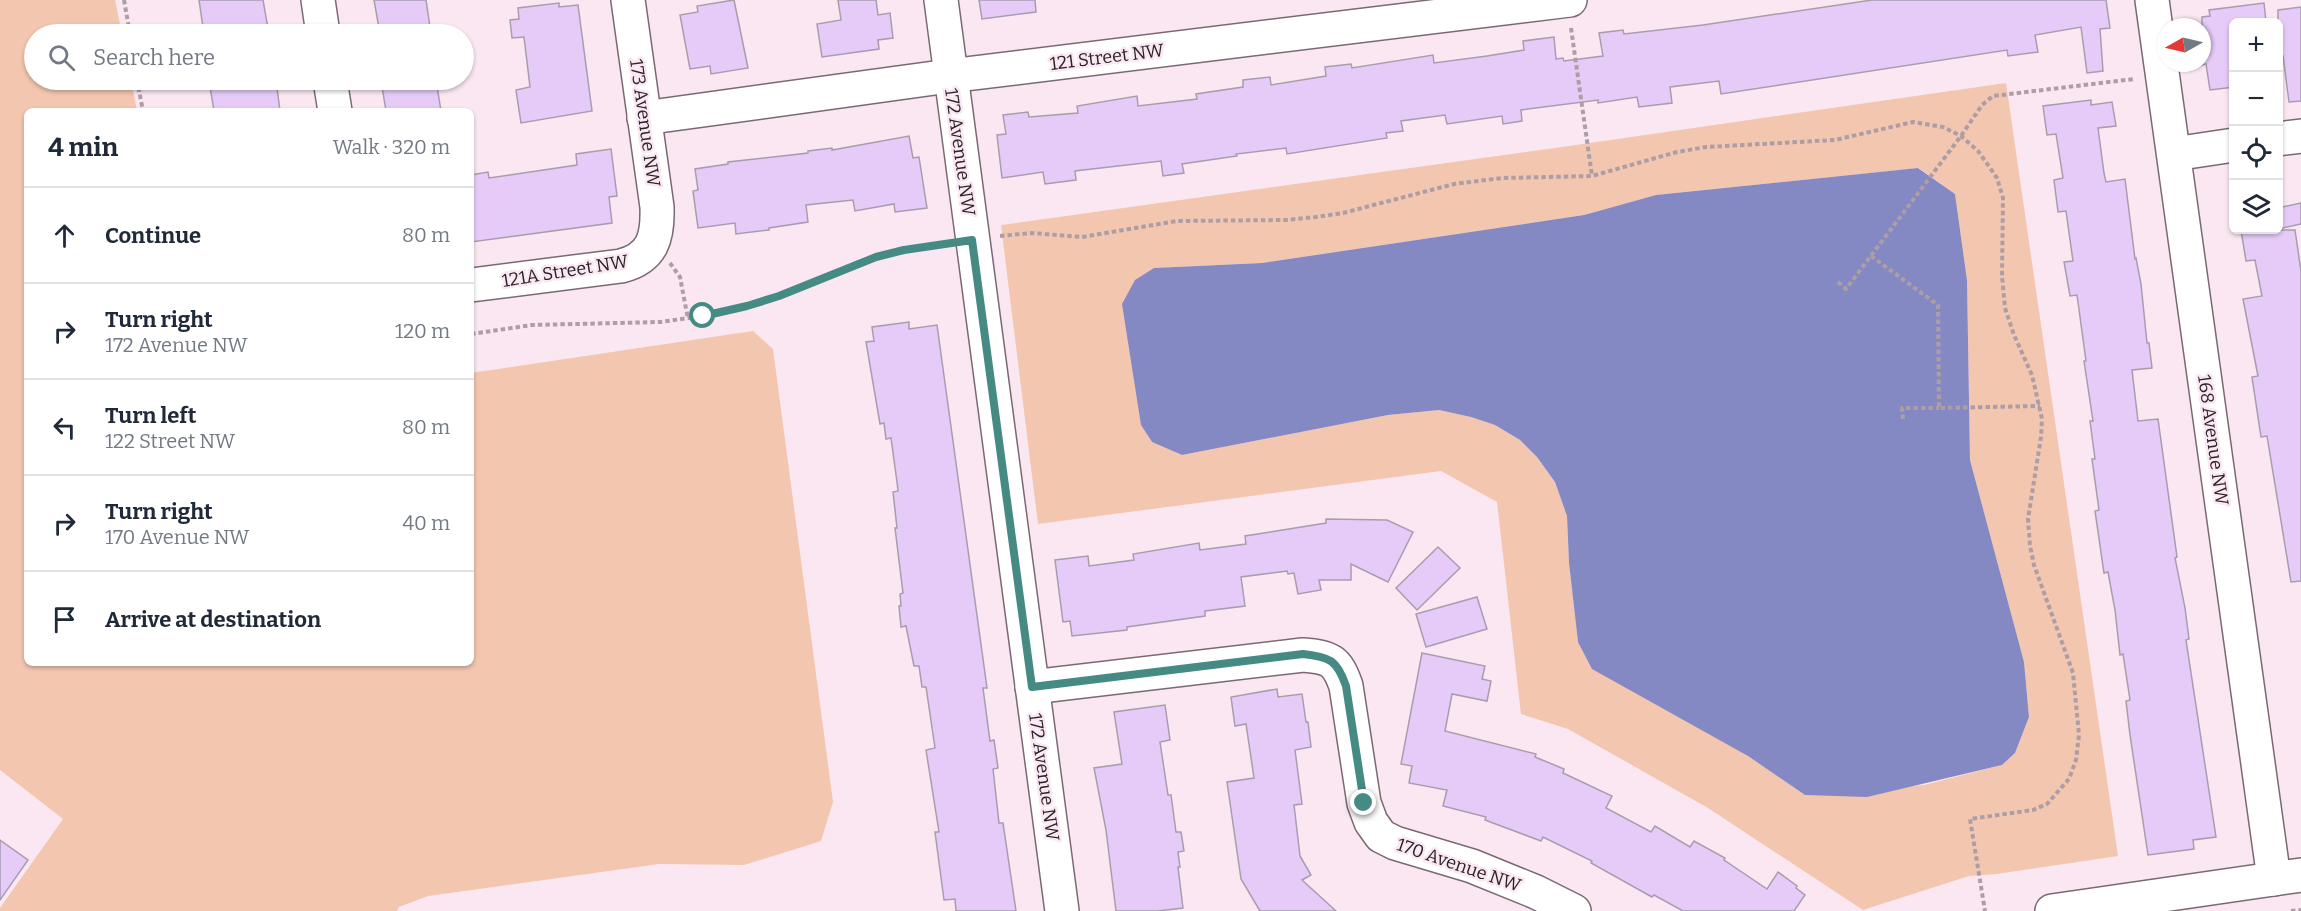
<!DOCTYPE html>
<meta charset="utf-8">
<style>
body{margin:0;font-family:Bitter,serif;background:#f2f2f3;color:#1f2937}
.controls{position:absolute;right:18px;top:18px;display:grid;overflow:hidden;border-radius:9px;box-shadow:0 2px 4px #0004}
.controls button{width:54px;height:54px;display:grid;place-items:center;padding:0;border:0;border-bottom:2px solid #e0e1e3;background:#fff;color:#1f2937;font:30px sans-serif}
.compass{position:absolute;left:2157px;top:18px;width:54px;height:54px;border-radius:50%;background:#fff;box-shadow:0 2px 4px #0004;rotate:262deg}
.stop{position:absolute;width:18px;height:18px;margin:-14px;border:4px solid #458b83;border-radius:50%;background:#fff}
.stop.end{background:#458b83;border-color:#fff;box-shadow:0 2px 6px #0008}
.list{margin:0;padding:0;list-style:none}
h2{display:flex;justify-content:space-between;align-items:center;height:78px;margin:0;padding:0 24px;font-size:26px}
h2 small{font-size:20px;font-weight:400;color:#747a83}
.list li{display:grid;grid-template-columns:39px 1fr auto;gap:18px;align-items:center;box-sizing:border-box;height:96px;padding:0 24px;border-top:2px solid #e0e1e3}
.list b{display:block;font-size:22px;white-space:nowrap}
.list p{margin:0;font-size:20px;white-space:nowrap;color:#747a83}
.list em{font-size:20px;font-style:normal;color:#747a83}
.icon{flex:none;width:33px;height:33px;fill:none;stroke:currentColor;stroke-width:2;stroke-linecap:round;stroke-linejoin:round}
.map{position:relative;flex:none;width:2301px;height:911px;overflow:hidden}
.search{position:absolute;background:#fff;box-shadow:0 2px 4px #0004;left:24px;top:24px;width:450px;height:66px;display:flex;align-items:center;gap:15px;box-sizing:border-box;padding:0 21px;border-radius:33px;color:#747a83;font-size:22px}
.panel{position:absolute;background:#fff;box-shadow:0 2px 4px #0004;left:24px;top:108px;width:450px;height:558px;border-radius:9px}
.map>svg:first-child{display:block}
.green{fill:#f3c6b0;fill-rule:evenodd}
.water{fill:#8589c3}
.building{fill:#e6cbf9;stroke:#a79dae;stroke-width:1.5}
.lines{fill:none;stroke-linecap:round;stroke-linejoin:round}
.minor-casing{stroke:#7a6972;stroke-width:36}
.path{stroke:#ad9ea6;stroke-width:4;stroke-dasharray:4.5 3;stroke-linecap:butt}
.minor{stroke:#fff;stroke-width:33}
.route{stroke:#458b83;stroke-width:8}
.labels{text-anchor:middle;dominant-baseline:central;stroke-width:5;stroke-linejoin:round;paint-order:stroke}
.street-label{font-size:18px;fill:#292226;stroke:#fbe7f2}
</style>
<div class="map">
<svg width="2301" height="911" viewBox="0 0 2301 911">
<rect width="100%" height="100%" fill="#fbe7f2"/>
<g class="green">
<path d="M 0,0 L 115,0 L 122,34 L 34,34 L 34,80 L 131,80 L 137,111 L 27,111 L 27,663 L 471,663 L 471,373 L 753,331 L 773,349 L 833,802 L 821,841 L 744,865 L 659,864 L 428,896 L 399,907 L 397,911 L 0,911 L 0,908 L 63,819 L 0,770 Z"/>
<path d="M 2006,83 L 2118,856 L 1996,874 L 1969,876 L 1863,910 L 1708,808 L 1568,729 L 1521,714 L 1497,502 L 1441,471 L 1038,524 L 1001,225 L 1576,145 ZM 1919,168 L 1955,194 L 1967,280 L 1970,460 L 2024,662 L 2029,717 L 2015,753 L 2002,765 L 1924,785 L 1805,795 L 1748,756 L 1687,720 L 1578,642 L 1569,563 L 1567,516 L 1555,482 L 1537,457 L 1520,440 L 1495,425 L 1471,417 L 1439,410 L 1388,415 L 1182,455 L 1152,442 L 1141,425 L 1154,268 L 1262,263 L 1584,215 L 1656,195 Z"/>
</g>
<path class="water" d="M 1918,168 L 1955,194 L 1967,280 L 1970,460 L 2024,662 L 2029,717 L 2015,753 L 2002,765 L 1867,797 L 1805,795 L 1748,756 L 1592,669 L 1578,642 L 1569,563 L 1567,516 L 1555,482 L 1537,457 L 1520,440 L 1495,425 L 1471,417 L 1439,410 L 1388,415 L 1182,455 L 1152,442 L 1141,425 L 1122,304 L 1135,280 L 1154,268 L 1262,263 L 1584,215 L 1656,195 Z"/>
<g class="building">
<path d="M 199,0 L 263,0 L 269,34 L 204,34 Z"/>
<path d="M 374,0 L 426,0 L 431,34 L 380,34 Z"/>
<path d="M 734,0 L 748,68 L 711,74 L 710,66 L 690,69 L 680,15 L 698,12 L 697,6 Z"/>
<path d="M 838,0 L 876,0 L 878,15 L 890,13 L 893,38 L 878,40 L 879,49 L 822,57 L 817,24 L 841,20 Z"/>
<path d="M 979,0 L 1035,0 L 1036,12 L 982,19 Z"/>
<path d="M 1872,0 L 2106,0 L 2110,28 L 2100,29 L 2103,71 L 2087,73 L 2081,27 L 2035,35 L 2038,52 L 2008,56 L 2007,50 L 1721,94 L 1719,81 L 1670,87 L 1672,103 L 1639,107 L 1637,97 L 1598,103 L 1598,100 L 1521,110 L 1522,121 L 1503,124 L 1502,116 L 1447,124 L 1445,115 L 1401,121 L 1403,131 L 1386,133 L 1387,138 L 1287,154 L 1286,148 L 1236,154 L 1237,156 L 1182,164 L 1184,173 L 1163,176 L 1161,161 L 1075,171 L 1076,180 L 1045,184 L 1043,172 L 1002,178 L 997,135 L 1006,134 L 1003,115 L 1028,112 L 1029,117 L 1078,113 L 1077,106 L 1137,96 L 1138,106 L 1197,99 L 1196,94 L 1243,87 L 1243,80 L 1270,77 L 1271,85 L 1326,76 L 1325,67 L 1351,64 L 1352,68 L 1433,55 L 1434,63 L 1487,56 L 1524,50 L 1523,41 L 1554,37 L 1556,59 L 1563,58 L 1564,61 L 1603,56 L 1599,33 L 1623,30 L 1624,34 L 1703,25 Z"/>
<path d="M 559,3 L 559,7 L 578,5 L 592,111 L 521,123 L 516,90 L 530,87 L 524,37 L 512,38 L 510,20 L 519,19 L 518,8 Z"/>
<path d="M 2264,3 L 2266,22 L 2234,22 L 2234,87 L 2210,90 L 2206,64 L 2202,65 L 2202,17 L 2210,16 L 2209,10 Z"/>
<path d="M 2301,7 L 2301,101 L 2289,102 L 2283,56 L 2278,56 L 2278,10 Z"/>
<path d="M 209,80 L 276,80 L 280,111 L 214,111 Z"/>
<path d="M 381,80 L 436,80 L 441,111 L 386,111 Z"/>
<path d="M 2091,100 L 2091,105 L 2112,102 L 2116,126 L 2098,128 L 2104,173 L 2106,182 L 2125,179 L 2135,259 L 2136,258 L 2141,284 L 2147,343 L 2149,343 L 2152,368 L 2132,370 L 2138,421 L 2158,419 L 2177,557 L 2175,558 L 2185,608 L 2189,639 L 2186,640 L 2216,837 L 2193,840 L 2194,849 L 2148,855 L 2130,735 L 2126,701 L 2130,700 L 2123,654 L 2120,655 L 2115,610 L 2108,572 L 2104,573 L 2095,511 L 2099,510 L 2092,459 L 2095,459 L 2090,421 L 2093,421 L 2084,361 L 2086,361 L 2077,295 L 2070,296 L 2064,262 L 2073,261 L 2066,211 L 2058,212 L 2054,180 L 2063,178 L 2056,134 L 2047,135 L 2043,106 Z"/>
<path d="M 909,136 L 913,158 L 919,157 L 927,208 L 895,212 L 894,204 L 855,211 L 853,200 L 806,205 L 808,222 L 769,228 L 769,230 L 736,234 L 735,223 L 698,228 L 693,191 L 698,190 L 695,169 L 728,164 L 728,162 L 808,153 L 808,151 L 832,148 L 832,150 Z"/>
<path d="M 611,149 L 617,196 L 609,197 L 612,223 L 471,242 L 471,175 L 488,172 L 489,178 L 577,165 L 576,154 Z"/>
<path d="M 2301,203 L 2301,224 L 2278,229 L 2278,208 Z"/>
<path d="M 2241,230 L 2295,230 L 2301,271 L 2301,581 L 2291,582 L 2267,436 L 2261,437 L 2252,377 L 2258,376 L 2243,299 L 2262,296 L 2255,260 L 2246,261 Z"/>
<path d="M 909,322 L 909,329 L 937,325 L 987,688 L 983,688 L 990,741 L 994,740 L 998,768 L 993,769 L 999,823 L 1003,823 L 1016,911 L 956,911 L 955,899 L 944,900 L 935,832 L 939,832 L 926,750 L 935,748 L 926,687 L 922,687 L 919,666 L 914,666 L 906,626 L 901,627 L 899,606 L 901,606 L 900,594 L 903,593 L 895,528 L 897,528 L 893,492 L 898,491 L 897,482 L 891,438 L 886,439 L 884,423 L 880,424 L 866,342 L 874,341 L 872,327 Z"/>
<path d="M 1326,519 L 1387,520 L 1413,532 L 1388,582 L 1351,564 L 1351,580 L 1319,580 L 1321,590 L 1298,594 L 1294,573 L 1288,574 L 1287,571 L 1241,577 L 1245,606 L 1205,611 L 1205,616 L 1127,627 L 1127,630 L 1072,636 L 1070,621 L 1063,622 L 1055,560 L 1088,556 L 1089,566 L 1134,560 L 1133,554 L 1199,543 L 1200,550 L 1246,544 L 1245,536 L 1326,523 Z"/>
<path d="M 1438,547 L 1460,568 L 1417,610 L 1396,588 Z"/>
<path d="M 1477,597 L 1487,629 L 1426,647 L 1416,614 Z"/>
<path d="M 1422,653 L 1485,666 L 1482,679 L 1491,681 L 1487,701 L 1452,694 L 1445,731 L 1536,754 L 1535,757 L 1564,769 L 1563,773 L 1612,796 L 1606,808 L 1651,832 L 1655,826 L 1690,847 L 1694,841 L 1725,858 L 1724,860 L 1767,889 L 1778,872 L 1797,886 L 1796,888 L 1805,895 L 1794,911 L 1683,911 L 1654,895 L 1652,897 L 1591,863 L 1592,861 L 1543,837 L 1541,841 L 1485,820 L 1486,817 L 1443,806 L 1447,790 L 1409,783 L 1412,766 L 1401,764 Z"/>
<path d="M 1277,689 L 1278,697 L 1302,694 L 1306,722 L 1308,722 L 1311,747 L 1295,750 L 1302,804 L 1294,805 L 1300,856 L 1311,875 L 1302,880 L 1336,911 L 1260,911 L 1241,879 L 1227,782 L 1254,778 L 1246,724 L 1235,726 L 1231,697 Z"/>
<path d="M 1165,705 L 1170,740 L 1160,742 L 1168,795 L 1171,795 L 1176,832 L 1181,832 L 1184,851 L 1178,852 L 1180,867 L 1178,867 L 1183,908 L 1158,911 L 1116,911 L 1106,830 L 1094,768 L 1122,764 L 1114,712 Z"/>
<path d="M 0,840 L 28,860 L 0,900 Z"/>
</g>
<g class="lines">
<g class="minor-casing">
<g id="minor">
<path d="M 318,0 L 323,34"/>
<path d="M 941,0 L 1062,911"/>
<path d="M 2152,0 L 2274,879"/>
<path d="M 330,80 L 335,111"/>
<path d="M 644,118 L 949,76 L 1570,0"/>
<path d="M 2278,139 L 2301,136"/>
<path d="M 2174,154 L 2234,145"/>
<path d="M 471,285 L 621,266 C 653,258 658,237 657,207 L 628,0"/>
<path d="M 1032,687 L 1303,655 C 1330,657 1337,660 1346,686 L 1364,803 L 1371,822 L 1381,836 L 1395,843 L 1472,866 L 1536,892 L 1574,911"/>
<path d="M 2052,911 L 2301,875"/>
</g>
</g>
<g class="path">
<path d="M 124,0 L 130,34"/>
<path d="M 1571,28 L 1592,176"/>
<path d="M 137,80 L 143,111"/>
<path d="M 1000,236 L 1032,233 L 1082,237 L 1177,221 L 1286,220 L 1316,217 L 1343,213 L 1454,184 L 1502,178 L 1592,176 L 1677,152 L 1706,147 L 1835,140 L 1913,122 L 1943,127 L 1961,136 L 1978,151 L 1988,165 L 1997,178 L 2003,198 L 2002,276 L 2005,308 L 2014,335 L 2032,375 L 2042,419 L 2041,437 L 2028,519 L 2030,546 L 2034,565 L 2073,673 L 2079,735 L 2076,760 L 2069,779 L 2047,804 L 2033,810 L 1970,819 L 1985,911"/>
<path d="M 1871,256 L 1938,305 L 1939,408 L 2040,406"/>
<path d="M 670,263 L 680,277 L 688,319"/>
<path d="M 1838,282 L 1846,289 L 1961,136 L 1982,105 L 1993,96 L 2134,79"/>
<path d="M 471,334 L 532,325 L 660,322 L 703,316 L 747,306 L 779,296 L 876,257 L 905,250 L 945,244"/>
<path d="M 1903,419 L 1902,408 L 1939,408"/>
<path d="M 2291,911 L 2301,910"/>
</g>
<use href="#minor" class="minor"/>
</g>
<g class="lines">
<path class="route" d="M 703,316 L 747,306 L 779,296 L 876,257 L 904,250 L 972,240 L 1032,687 L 1303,654 C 1330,657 1337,660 1346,686 L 1364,803"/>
</g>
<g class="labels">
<g class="street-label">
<text transform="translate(1107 57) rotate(-7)">121 Street NW</text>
<text transform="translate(645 123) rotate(82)">173 Avenue NW</text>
<text transform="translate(960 152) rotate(82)">172 Avenue NW</text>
<text transform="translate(565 271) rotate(-9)">121A Street NW</text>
<text transform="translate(2213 440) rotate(82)">168 Avenue NW</text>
<text transform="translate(1044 777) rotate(82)">172 Avenue NW</text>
<text transform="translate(1459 865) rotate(19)">170 Avenue NW</text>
</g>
</g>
</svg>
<div class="controls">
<button>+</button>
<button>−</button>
<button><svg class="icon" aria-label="locate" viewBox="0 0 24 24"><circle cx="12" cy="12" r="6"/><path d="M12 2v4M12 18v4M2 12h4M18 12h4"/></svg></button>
<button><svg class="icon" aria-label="layers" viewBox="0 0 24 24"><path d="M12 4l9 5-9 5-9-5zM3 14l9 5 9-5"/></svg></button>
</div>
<svg class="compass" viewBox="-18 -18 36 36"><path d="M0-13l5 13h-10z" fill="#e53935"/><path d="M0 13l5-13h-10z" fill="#747a83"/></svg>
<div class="stop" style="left:703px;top:316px"></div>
<div class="stop end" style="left:1364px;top:803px"></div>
<div class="search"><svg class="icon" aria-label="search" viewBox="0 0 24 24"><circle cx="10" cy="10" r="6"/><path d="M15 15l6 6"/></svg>Search here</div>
<section class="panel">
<h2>4 min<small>Walk · 320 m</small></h2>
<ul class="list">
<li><svg class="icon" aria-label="ahead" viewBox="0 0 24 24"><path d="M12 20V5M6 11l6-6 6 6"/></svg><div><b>Continue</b></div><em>80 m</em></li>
<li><svg class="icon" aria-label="right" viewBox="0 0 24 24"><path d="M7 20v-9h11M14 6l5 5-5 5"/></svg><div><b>Turn right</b><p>172 Avenue NW</p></div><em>120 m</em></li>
<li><svg class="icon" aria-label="left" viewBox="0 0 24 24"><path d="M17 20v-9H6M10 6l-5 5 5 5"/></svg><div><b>Turn left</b><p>122 Street NW</p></div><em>80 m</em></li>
<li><svg class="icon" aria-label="right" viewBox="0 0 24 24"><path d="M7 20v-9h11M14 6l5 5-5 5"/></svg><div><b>Turn right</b><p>170 Avenue NW</p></div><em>40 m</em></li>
<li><svg class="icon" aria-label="arrive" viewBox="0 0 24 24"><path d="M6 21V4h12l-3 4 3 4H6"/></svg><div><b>Arrive at destination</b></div></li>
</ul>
</section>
</div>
